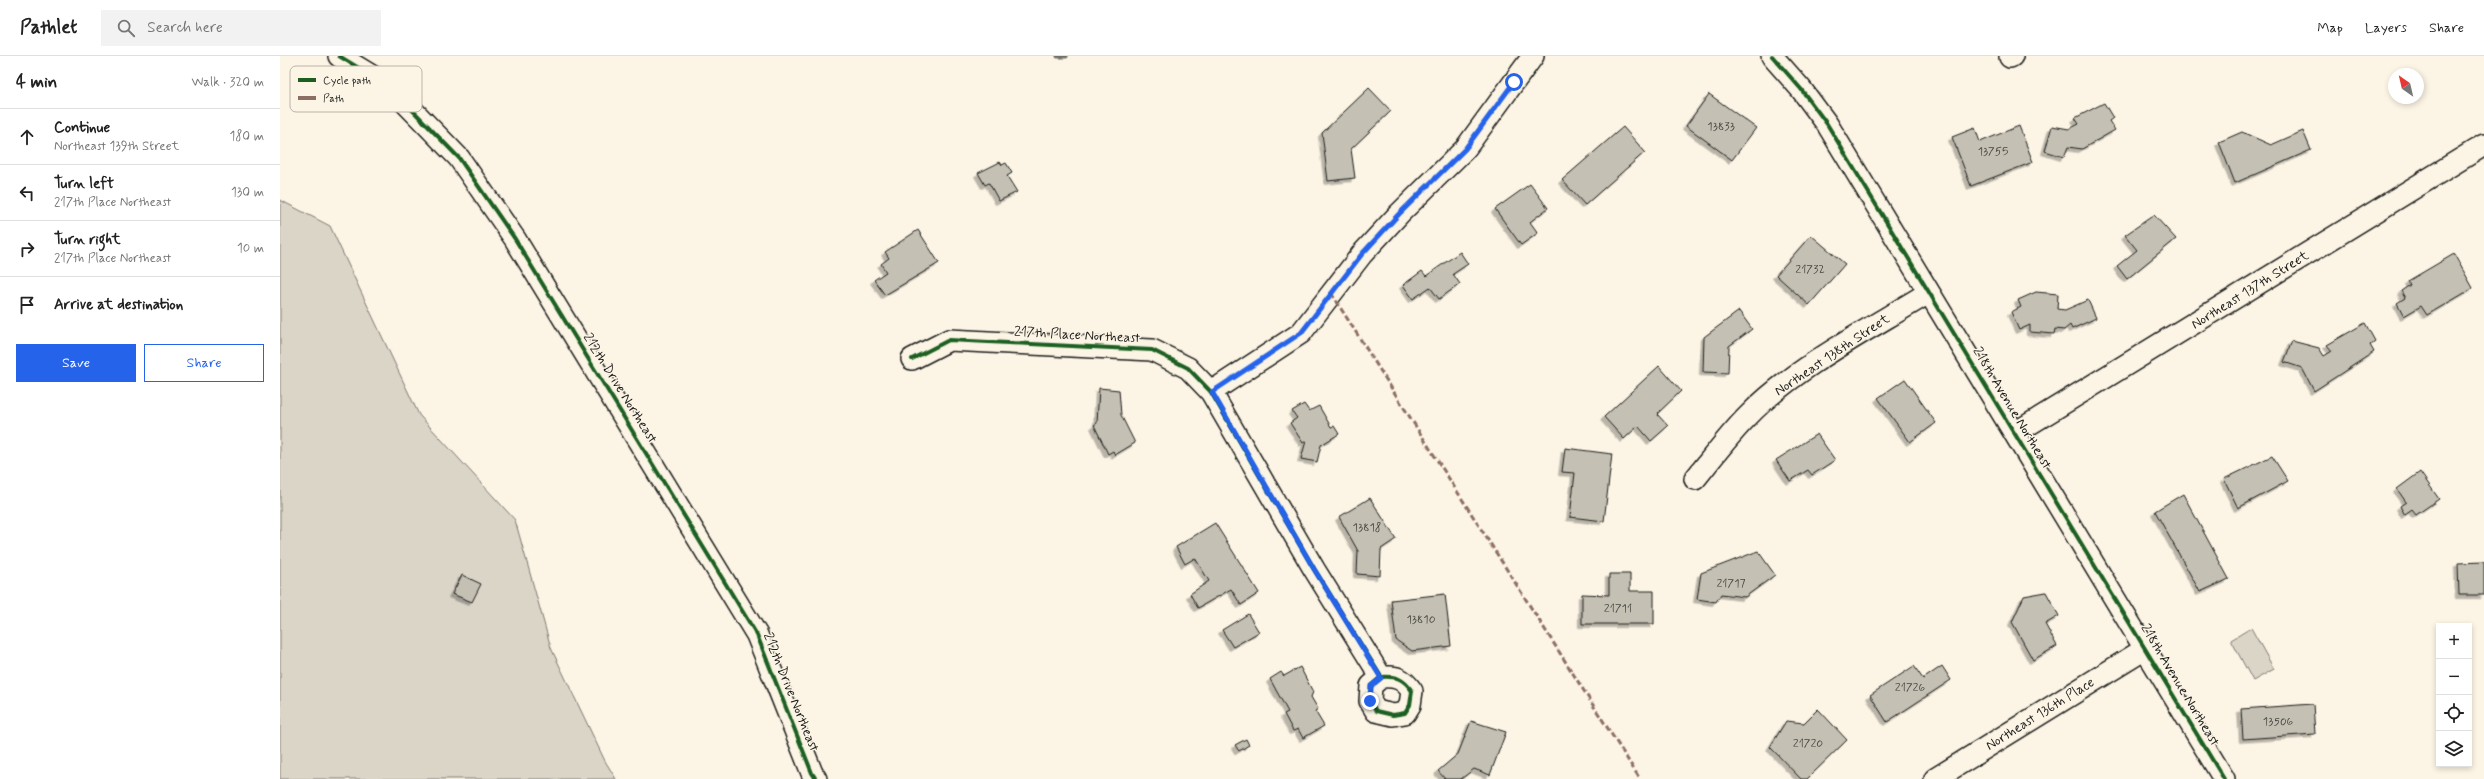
<!DOCTYPE html>
<meta charset="utf-8">
<style>
body{margin:0;font-family:Mynerve,sans-serif;background:#f2f2f2;color:#222}
.controls{position:absolute;right:12px;bottom:12px;display:grid;overflow:hidden;border-radius:0px;box-shadow:0 2px 6px #0003}
.controls button{width:36px;height:36px;display:grid;place-items:center;padding:0;border:0;border-bottom:1px solid #e0e0e0;background:#fff;color:#222;font:20px sans-serif}
.compass{position:absolute;left:2108px;top:12px;width:36px;height:36px;border-radius:50%;background:#fff;box-shadow:0 2px 6px #0003;rotate:326deg}
.stop{position:absolute;width:12px;height:12px;margin:-9px;border:3px solid #2563eb;border-radius:50%;background:#fff}
.stop.end{background:#2563eb;border-color:#fff;box-shadow:0 1px 4px #0008}
.list{margin:0;padding:0;list-style:none}
h2{display:flex;justify-content:space-between;align-items:center;height:52px;margin:0;padding:0 16px;font-size:17px}
h2 small{font-size:13px;font-weight:400;color:#767676}
.list li{display:grid;grid-template-columns:26px 1fr auto;gap:12px;align-items:center;box-sizing:border-box;height:56px;padding:0 16px;border-top:1px solid #e0e0e0}
.list b{display:block;font-size:15px;white-space:nowrap}
.list p{margin:0;font-size:13px;white-space:nowrap;color:#767676}
.list em{font-size:13px;font-style:normal;color:#767676}
.actions{display:flex;gap:8px;padding:12px 16px}
.actions a{flex:1;padding:9px 0;border:1px solid #2563eb;border-radius:0px;text-align:center;font-size:14px;color:#2563eb}
.actions .main{background:#2563eb;color:#fff}
.icon{flex:none;width:22px;height:22px;fill:none;stroke:currentColor;stroke-width:2;stroke-linecap:round;stroke-linejoin:round}
.map{position:relative;flex:none;width:2204px;height:723px;overflow:hidden}
header{display:flex;align-items:center;gap:24px;box-sizing:border-box;height:56px;padding:0 20px;background:#fff;border-bottom:1px solid #e0e0e0}
header strong{font-size:19px}
nav{display:flex;gap:22px;margin-inline-start:auto;font-size:14px}
.search{width:280px;height:36px;background:#f2f2f2;display:flex;align-items:center;gap:10px;box-sizing:border-box;padding:0 14px;border-radius:0px;color:#767676;font-size:15px}
main{display:flex}
aside{flex:1;background:#fff}
.map>svg:first-child{display:block}
.green{fill:#dbd5c8;stroke:#7c7872}
.lines{fill:none;stroke-linecap:round;stroke-linejoin:round}
.stream{stroke:#75726c;stroke-width:5}
.building{fill:#c4c0b3;stroke:#1c1c1c;filter:url(#shadow)}
.minor-casing{stroke:#1c1c1c;stroke-width:24}
.minor{stroke:#fcf5e5;stroke-width:21}
.quiet{stroke:#8d6e63;stroke-width:3;stroke-dasharray:6 3;stroke-linecap:butt}
.cycleway-casing{stroke:#fcf5e5;stroke-width:6}
.cycleway{stroke:#1b5e20;stroke-width:4}
.route{stroke:#2563eb;stroke-width:5}
.labels{text-anchor:middle;dominant-baseline:central;stroke-width:3;stroke-linejoin:round;paint-order:stroke}
.number-label{font-size:12px;fill:#464542}
.street-label{font-size:14px;fill:#1c1c1c;stroke:#fcf5e5}
.key{fill:#fcf5e5;stroke:#b9b4a9;stroke-width:1}
.key-label{font-size:11px;fill:#1c1c1c}
</style>
<header>
<strong>Pathlet</strong>
<div class="search"><svg class="icon" aria-label="search" viewBox="0 0 24 24"><circle cx="10" cy="10" r="6"/><path d="M15 15l6 6"/></svg>Search here</div>
<nav><a>Map</a><a>Layers</a><a>Share</a></nav>
</header>
<main>
<aside>
<h2>4 min<small>Walk · 320 m</small></h2>
<ul class="list">
<li><svg class="icon" aria-label="ahead" viewBox="0 0 24 24"><path d="M12 20V5M6 11l6-6 6 6"/></svg><div><b>Continue</b><p>Northeast 139th Street</p></div><em>180 m</em></li>
<li><svg class="icon" aria-label="left" viewBox="0 0 24 24"><path d="M17 20v-9H6M10 6l-5 5 5 5"/></svg><div><b>Turn left</b><p>217th Place Northeast</p></div><em>130 m</em></li>
<li><svg class="icon" aria-label="right" viewBox="0 0 24 24"><path d="M7 20v-9h11M14 6l5 5-5 5"/></svg><div><b>Turn right</b><p>217th Place Northeast</p></div><em>10 m</em></li>
<li><svg class="icon" aria-label="arrive" viewBox="0 0 24 24"><path d="M6 21V4h12l-3 4 3 4H6"/></svg><div><b>Arrive at destination</b></div></li>
</ul>
<div class="actions"><a class="main">Save</a><a>Share</a></div>
</aside>
<div class="map">
<svg width="2204" height="723" viewBox="0 0 2204 723">
<defs>
<filter id="shadow"><feDropShadow dx="-3.5" dy="3.5" stdDeviation="0" flood-color="#0004"/></filter>
</defs>
<rect width="100%" height="100%" fill="#fcf5e5"/>
<filter id="ink" filterUnits="userSpaceOnUse"><feTurbulence type="fractalNoise" baseFrequency=".025" numOctaves="2"/><feDisplacementMap in="SourceGraphic" scale="8" xChannelSelector="R" yChannelSelector="G"/><feConvolveMatrix kernelMatrix="1 2 1 2 8 2 1 2 1" color-interpolation-filters="sRGB"/></filter>
<g filter="url(#ink)">
<g class="green">
<path d="M 0,144 L 50,170 L 139,359 L 235,464 L 271,592 L 325,705 L 336,723 L 0,723 Z"/>
<path d="M 1971,572 L 1994,613 L 1973,625 L 1951,584 Z"/>
</g>
<g class="lines">
<path class="stream" d="M 778,0 L 786,0"/>
</g>
<g class="building">
<path d="M 1089,32 L 1111,55 L 1071,93 L 1075,122 L 1048,125 L 1042,77 Z"/>
<path d="M 1429,38 L 1476,72 L 1452,104 L 1406,70 Z"/>
<path d="M 1824,47 L 1833,62 L 1829,65 L 1835,74 L 1802,93 L 1788,91 L 1784,101 L 1765,95 L 1772,70 L 1789,73 L 1799,68 L 1795,62 Z"/>
<path d="M 1739,70 L 1753,106 L 1691,130 L 1672,81 L 1695,72 L 1700,86 Z"/>
<path d="M 1343,71 L 1365,96 L 1305,149 L 1282,124 Z"/>
<path d="M 2023,75 L 2031,94 L 1955,127 L 1939,86 L 1962,76 L 1991,89 Z"/>
<path d="M 720,106 L 722,109 L 726,107 L 732,117 L 727,120 L 737,136 L 719,145 L 709,127 L 705,129 L 698,117 Z"/>
<path d="M 1250,128 L 1268,152 L 1250,166 L 1258,177 L 1241,189 L 1215,153 Z"/>
<path d="M 1874,159 L 1896,183 L 1847,223 L 1837,210 L 1857,194 L 1845,179 Z"/>
<path d="M 638,174 L 659,207 L 605,239 L 594,224 L 606,216 L 601,208 L 609,202 L 605,196 Z"/>
<path d="M 1531,179 L 1565,208 L 1529,249 L 1496,219 Z"/>
<path d="M 1180,196 L 1188,208 L 1173,218 L 1180,228 L 1159,243 L 1150,231 L 1133,243 L 1123,229 L 1142,215 L 1146,220 Z"/>
<path d="M 2174,198 L 2193,232 L 2147,259 L 2141,250 L 2124,260 L 2117,247 L 2125,242 L 2121,235 L 2130,229 L 2128,225 Z"/>
<path d="M 1756,236 L 1778,238 L 1777,253 L 1785,254 L 1808,244 L 1816,262 L 1792,273 L 1790,269 L 1784,274 L 1775,273 L 1774,278 L 1750,276 L 1750,269 L 1739,274 L 1731,256 L 1741,251 L 1738,244 Z"/>
<path d="M 1459,255 L 1472,273 L 1449,290 L 1448,317 L 1423,316 L 1424,281 Z"/>
<path d="M 2085,267 L 2095,285 L 2090,289 L 2094,296 L 2034,335 L 2022,312 L 2004,306 L 2012,285 L 2039,292 L 2044,300 L 2052,295 L 2047,289 Z"/>
<path d="M 1379,310 L 1401,335 L 1377,358 L 1388,370 L 1371,385 L 1358,370 L 1344,383 L 1324,361 Z"/>
<path d="M 1625,323 L 1656,367 L 1630,386 L 1598,342 Z"/>
<path d="M 819,332 L 839,334 L 841,359 L 855,387 L 835,399 L 833,395 L 828,398 L 814,369 L 817,367 Z"/>
<path d="M 1024,348 L 1029,355 L 1039,350 L 1051,371 L 1054,370 L 1059,378 L 1041,389 L 1037,406 L 1021,403 L 1026,385 L 1023,387 L 1010,367 L 1017,362 L 1012,355 Z"/>
<path d="M 1537,378 L 1555,404 L 1532,419 L 1528,414 L 1510,425 L 1496,404 Z"/>
<path d="M 1285,392 L 1332,398 L 1324,465 L 1290,461 L 1295,417 L 1282,416 Z"/>
<path d="M 1992,400 L 2008,425 L 1958,452 L 1944,423 Z"/>
<path d="M 2140,416 L 2159,443 L 2136,459 L 2132,454 L 2125,459 L 2120,450 L 2126,446 L 2117,433 Z"/>
<path d="M 1903,438 L 1949,523 L 1920,536 L 1875,455 Z"/>
<path d="M 1090,442 L 1116,483 L 1101,493 L 1100,520 L 1077,518 L 1078,495 L 1059,461 Z"/>
<path d="M 935,467 L 979,537 L 961,549 L 951,533 L 918,552 L 910,538 L 929,525 L 915,502 L 905,508 L 896,491 Z"/>
<path d="M 1478,495 L 1495,519 L 1465,541 L 1441,538 L 1436,546 L 1417,543 L 1421,517 Z"/>
<path d="M 2204,506 L 2204,539 L 2179,539 L 2178,507 Z"/>
<path d="M 1329,518 L 1350,518 L 1350,535 L 1374,535 L 1374,568 L 1302,568 L 1302,538 L 1329,539 Z"/>
<path d="M 182,519 L 201,528 L 192,546 L 172,538 Z"/>
<path d="M 1766,536 L 1779,560 L 1765,568 L 1777,590 L 1753,604 L 1732,566 L 1744,540 Z"/>
<path d="M 1165,538 L 1171,590 L 1132,595 L 1116,584 L 1111,544 Z"/>
<path d="M 968,558 L 979,576 L 953,591 L 942,574 Z"/>
<path d="M 1634,610 L 1643,623 L 1662,610 L 1671,624 L 1607,666 L 1590,639 Z"/>
<path d="M 1020,611 L 1033,636 L 1031,641 L 1038,653 L 1035,655 L 1044,670 L 1023,682 L 1018,673 L 1013,675 L 1004,658 L 1008,656 L 990,623 L 1001,616 L 1004,620 Z"/>
<path d="M 2033,648 L 2035,678 L 1963,683 L 1961,653 Z"/>
<path d="M 1538,653 L 1567,684 L 1527,723 L 1521,723 L 1490,691 L 1506,665 L 1524,667 Z"/>
<path d="M 1191,665 L 1226,676 L 1210,719 L 1194,713 L 1181,723 L 1165,723 L 1158,715 L 1178,698 Z"/>
<path d="M 966,683 L 969,689 L 959,695 L 955,689 Z"/>
</g>
<g class="lines">
<g class="minor-casing">
<g id="minor">
<path d="M 59,0 L 110,31 L 179,102 L 235,183 L 477,579 L 532,717 L 536,723"/>
<path d="M 1492,0 L 1521,33 L 1547,68 L 1944,723"/>
<path d="M 1730,1 L 1732,0"/>
<path d="M 632,303 L 669,284 L 872,294 L 908,312 L 931,336 L 1034,513 L 1101,621 L 1091,630 L 1090,645 L 1096,655 L 1113,659 L 1125,657 L 1130,649 L 1132,635 C 1123,622 1116,620 1101,621"/>
<path d="M 931,336 L 1021,277 L 1082,198 L 1119,158 L 1185,93 L 1253,0"/>
<path d="M 1735,377 L 2204,89"/>
<path d="M 1415,423 C 1432,402 1449,379 1468,360 C 1515,311 1590,273 1648,237"/>
<path d="M 1655,723 L 1865,593"/>
</g>
</g>
<use href="#minor" class="minor"/>
<path class="quiet" d="M 1051,237 L 1360,723"/>
<g class="cycleway-casing">
<g id="cycleway">
<path d="M 59,0 L 110,31 L 179,102 L 235,183 L 477,579 L 532,717 L 536,723"/>
<path d="M 1492,0 L 1521,33 L 1547,68 L 1944,723"/>
<path d="M 632,303 L 669,284 L 872,294 L 908,312 L 931,336 L 1034,513 L 1101,621 L 1091,630 L 1090,645 L 1096,655 L 1113,659 L 1125,657 L 1130,649 L 1132,635 C 1123,622 1116,620 1101,621"/>
</g>
</g>
<use href="#cycleway" class="cycleway"/>
</g>
</g>
<g class="lines" filter="url(#ink)">
<path class="route" d="M 1090,645 L 1091,630 L 1101,622 L 1034,513 L 932,336 L 1021,277 L 1082,198 L 1119,158 L 1185,93 L 1234,26"/>
</g>
<g class="labels">
<g class="number-label">
<text x="1441" y="71">13833</text>
<text x="1713" y="96">13755</text>
<text x="1530" y="214">21732</text>
<text x="1087" y="472">13818</text>
<text x="1451" y="528">21717</text>
<text x="1338" y="553">21711</text>
<text x="1141" y="564">13810</text>
<text x="1630" y="632">21726</text>
<text x="1998" y="666">13506</text>
<text x="1528" y="688">21720</text>
</g>
<g class="street-label">
<text transform="translate(1970 234) rotate(-32)">Northeast 137th Street</text>
<text transform="translate(797 279) rotate(3)">217th Place Northeast</text>
<text transform="translate(1552 299) rotate(-34)">Northeast 138th Street</text>
<text transform="translate(340 332) rotate(58)">212th Drive Northeast</text>
<text transform="translate(1732 352) rotate(59)">218th Avenue Northeast</text>
<text transform="translate(1900 629) rotate(59)">218th Avenue Northeast</text>
<text transform="translate(511 636) rotate(68)">212th Drive Northeast</text>
<text transform="translate(1760 658) rotate(-32)">Northeast 136th Place</text>
</g>
</g>
<rect x="10" y="10" width="132" height="46" rx="6" class="key"/>
<rect x="18" y="22" width="18" height="4" fill="#1b5e20"/>
<rect x="18" y="40" width="18" height="4" fill="#8d6e63"/>
<g class="key-label">
<text x="43" y="28">Cycle path</text>
<text x="43" y="46">Path</text>
</g>
</svg>
<div class="controls">
<button>+</button>
<button>−</button>
<button><svg class="icon" aria-label="locate" viewBox="0 0 24 24"><circle cx="12" cy="12" r="6"/><path d="M12 2v4M12 18v4M2 12h4M18 12h4"/></svg></button>
<button><svg class="icon" aria-label="layers" viewBox="0 0 24 24"><path d="M12 4l9 5-9 5-9-5zM3 14l9 5 9-5"/></svg></button>
</div>
<svg class="compass" viewBox="-18 -18 36 36"><path d="M0-13l5 13h-10z" fill="#e53935"/><path d="M0 13l5-13h-10z" fill="#767676"/></svg>
<div class="stop" style="left:1234px;top:26px"></div>
<div class="stop end" style="left:1090px;top:645px"></div>
</div>
</main>
